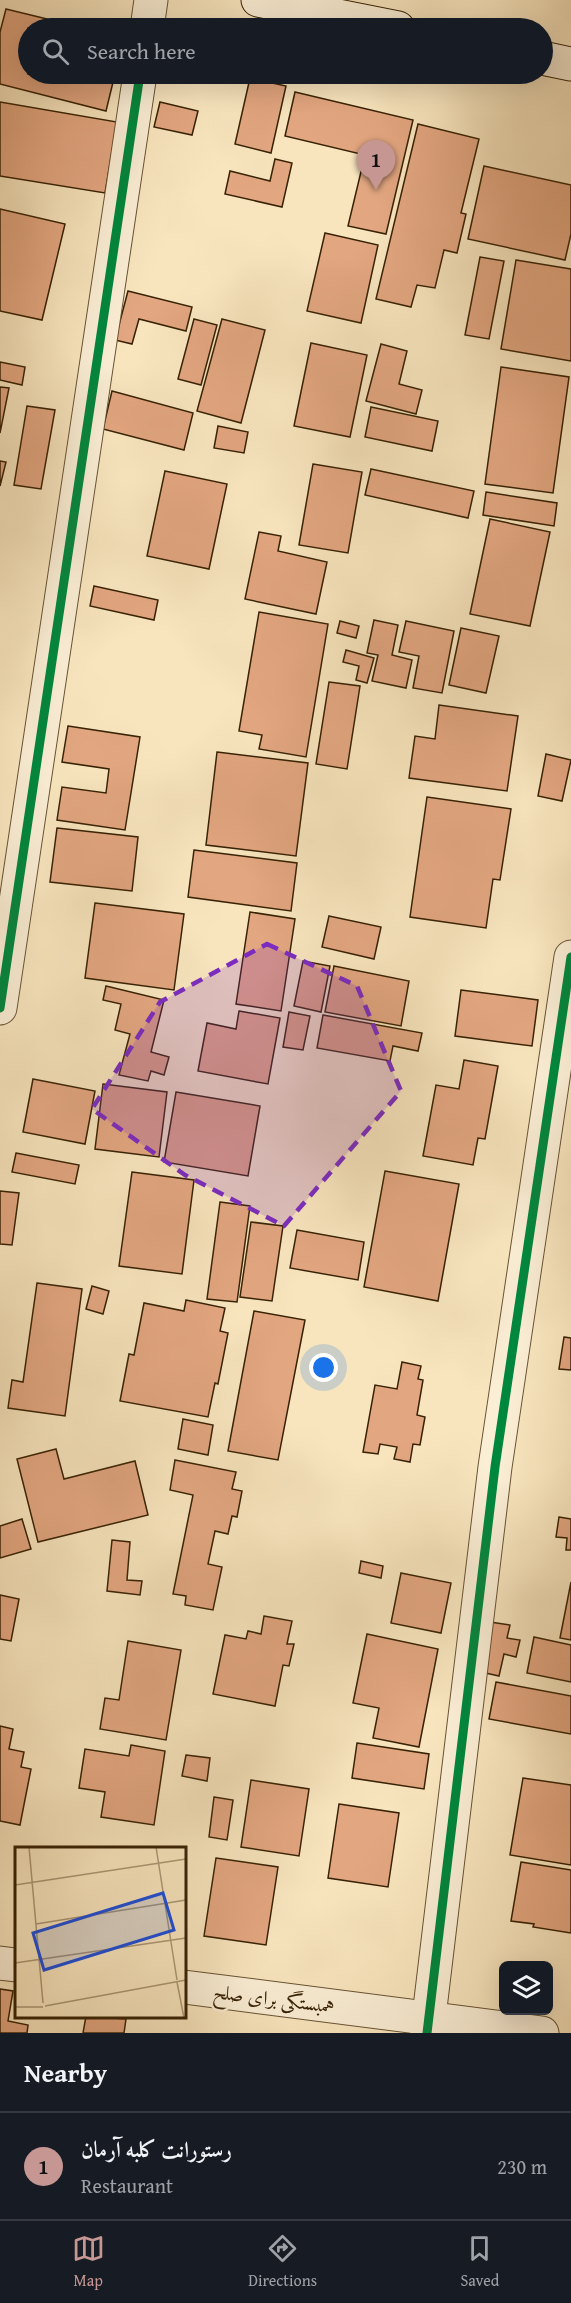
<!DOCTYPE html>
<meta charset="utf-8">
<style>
body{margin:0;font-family:"Gentium Book Plus",Amiri,serif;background:#20242c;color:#f1f3f6}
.controls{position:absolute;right:18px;bottom:18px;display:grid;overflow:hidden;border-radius:9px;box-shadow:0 6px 24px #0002}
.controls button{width:54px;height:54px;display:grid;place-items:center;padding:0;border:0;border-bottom:2px solid #363941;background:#171b24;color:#f1f3f6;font:30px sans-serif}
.you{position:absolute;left:324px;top:1368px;width:21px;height:21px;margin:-15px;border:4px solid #fff;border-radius:50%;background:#1a73e8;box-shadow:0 0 0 9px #1a73e833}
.badge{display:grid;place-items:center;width:39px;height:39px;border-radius:50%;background:#c59692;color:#111;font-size:20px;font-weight:700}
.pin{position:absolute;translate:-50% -50px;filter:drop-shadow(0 2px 3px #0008)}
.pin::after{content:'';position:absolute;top:32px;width:21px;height:18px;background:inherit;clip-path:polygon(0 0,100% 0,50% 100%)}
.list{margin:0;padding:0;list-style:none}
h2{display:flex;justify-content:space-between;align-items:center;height:78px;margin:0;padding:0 24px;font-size:26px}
h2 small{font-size:20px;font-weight:400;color:#9ea1a6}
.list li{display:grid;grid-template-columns:39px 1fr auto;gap:18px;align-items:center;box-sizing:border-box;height:108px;padding:0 24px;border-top:2px solid #363941}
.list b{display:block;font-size:22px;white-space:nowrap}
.list p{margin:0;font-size:20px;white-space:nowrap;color:#9ea1a6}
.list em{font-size:20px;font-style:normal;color:#9ea1a6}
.icon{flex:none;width:33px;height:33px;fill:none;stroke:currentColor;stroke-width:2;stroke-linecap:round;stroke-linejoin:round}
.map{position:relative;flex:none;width:571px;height:2033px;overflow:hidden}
.search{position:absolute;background:#171b24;box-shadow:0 6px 24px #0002;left:18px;right:18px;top:18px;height:66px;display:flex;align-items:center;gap:15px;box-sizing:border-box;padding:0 21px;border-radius:33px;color:#9ea1a6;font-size:22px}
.sheet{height:186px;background:#171b24}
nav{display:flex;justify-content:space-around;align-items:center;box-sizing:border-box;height:84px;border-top:2px solid #363941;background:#171b24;font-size:16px;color:#9ea1a6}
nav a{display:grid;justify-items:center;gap:3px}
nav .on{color:#c59692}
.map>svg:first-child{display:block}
.building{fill:#e2a680;stroke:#382205;stroke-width:1.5}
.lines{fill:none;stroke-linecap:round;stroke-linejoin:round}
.street-casing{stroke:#685333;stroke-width:35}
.secondary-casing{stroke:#382205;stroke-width:35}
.street{stroke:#faeed5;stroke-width:33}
.secondary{stroke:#faeed5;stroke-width:33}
.cycleway-casing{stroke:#faeed5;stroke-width:13}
.cycleway{stroke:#00873e;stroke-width:9}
.marked{fill:#7b2cbf;fill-opacity:0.2;stroke:#7b2cbf;stroke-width:4.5;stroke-dasharray:12 8;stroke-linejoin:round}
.labels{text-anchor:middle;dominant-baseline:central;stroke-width:4.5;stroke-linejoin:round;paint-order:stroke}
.street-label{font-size:20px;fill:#382205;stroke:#faeed5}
.inset-road{fill:none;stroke:#ab9774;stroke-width:1.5}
.view{fill:#1d4ed8;fill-opacity:0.15;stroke:#1d4ed8;stroke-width:3}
.inset-edge{fill:none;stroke:#382205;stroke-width:3}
</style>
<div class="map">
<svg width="571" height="2033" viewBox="0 0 571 2033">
<rect width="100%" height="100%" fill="#f8e5be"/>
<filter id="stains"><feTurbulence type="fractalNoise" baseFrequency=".00333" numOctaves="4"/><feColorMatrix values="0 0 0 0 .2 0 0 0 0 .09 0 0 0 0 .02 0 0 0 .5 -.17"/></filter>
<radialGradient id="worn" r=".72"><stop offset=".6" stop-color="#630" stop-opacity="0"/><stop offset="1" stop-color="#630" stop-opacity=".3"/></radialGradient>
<g class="building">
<path d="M 6,9 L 84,28 L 28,28 L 28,74 L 115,74 L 106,111 L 0,84 L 0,32 Z"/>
<path d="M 250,78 L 286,86 L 271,153 L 235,144 Z"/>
<path d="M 295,92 L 413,120 L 386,234 L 348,226 L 365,155 L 285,136 Z"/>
<path d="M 0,102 L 117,122 L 105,193 L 0,176 Z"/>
<path d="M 160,102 L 198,111 L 192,135 L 154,127 Z"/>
<path d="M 418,124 L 479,139 L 461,213 L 466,214 L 457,253 L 444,250 L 435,288 L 417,285 L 411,307 L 376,299 Z"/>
<path d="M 275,159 L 292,163 L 282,207 L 225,194 L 230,171 L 270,181 Z"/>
<path d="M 484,166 L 571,185 L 571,234 L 565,260 L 468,239 Z"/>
<path d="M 0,209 L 65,224 L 42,320 L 0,311 Z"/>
<path d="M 325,233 L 378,245 L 361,323 L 307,311 Z"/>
<path d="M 480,257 L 504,261 L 489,339 L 465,335 Z"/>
<path d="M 516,260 L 571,269 L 571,361 L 501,349 Z"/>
<path d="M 128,291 L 192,307 L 186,331 L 139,319 L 132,344 L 115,340 Z"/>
<path d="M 194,319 L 217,325 L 201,385 L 178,379 Z"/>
<path d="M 222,319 L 265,330 L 241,423 L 197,411 Z"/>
<path d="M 311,343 L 367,355 L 350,437 L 294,426 Z"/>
<path d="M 381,344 L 407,351 L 399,384 L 422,390 L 416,414 L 366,401 Z"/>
<path d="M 0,362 L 25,367 L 22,385 L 0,380 Z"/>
<path d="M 501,367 L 569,377 L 553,493 L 485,484 Z"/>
<path d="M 0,387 L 9,388 L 0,433 Z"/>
<path d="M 112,391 L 193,413 L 184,450 L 103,429 Z"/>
<path d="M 27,406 L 55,410 L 41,489 L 14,485 Z"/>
<path d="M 371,407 L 438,421 L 432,451 L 365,437 Z"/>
<path d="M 218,426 L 248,432 L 244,453 L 214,448 Z"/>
<path d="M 0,461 L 6,462 L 0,486 Z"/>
<path d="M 313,464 L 362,472 L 348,553 L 299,545 Z"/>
<path d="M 371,469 L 474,491 L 468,518 L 365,495 Z"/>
<path d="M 165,471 L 227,484 L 209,569 L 147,556 Z"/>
<path d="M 486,492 L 557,503 L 554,526 L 483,515 Z"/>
<path d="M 490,519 L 550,532 L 530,626 L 470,614 Z"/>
<path d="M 259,532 L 281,536 L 278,551 L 327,562 L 316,614 L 245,599 Z"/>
<path d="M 94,586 L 158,600 L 154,620 L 90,606 Z"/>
<path d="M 259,612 L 328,624 L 306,757 L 259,749 L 262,735 L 239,731 Z"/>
<path d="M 374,620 L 398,625 L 392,655 L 412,660 L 406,688 L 372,681 L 378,655 L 367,653 Z"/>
<path d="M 340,621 L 359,626 L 356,638 L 337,633 Z"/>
<path d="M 406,621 L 454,631 L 442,693 L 413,688 L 419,656 L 399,652 Z"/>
<path d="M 461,628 L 499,636 L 486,693 L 449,685 Z"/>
<path d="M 346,650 L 374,658 L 367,683 L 356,680 L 359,666 L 343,662 Z"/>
<path d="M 329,682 L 360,686 L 347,769 L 316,764 Z"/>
<path d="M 439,705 L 518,716 L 507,791 L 409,778 L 415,736 L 435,739 Z"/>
<path d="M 68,726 L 140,737 L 125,830 L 57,820 L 62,787 L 106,793 L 109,769 L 62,762 Z"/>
<path d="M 217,752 L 308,763 L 296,856 L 206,845 Z"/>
<path d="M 546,754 L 571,760 L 562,801 L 538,796 Z"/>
<path d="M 427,797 L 511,809 L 500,880 L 493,879 L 486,928 L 410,917 Z"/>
<path d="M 57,828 L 138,837 L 132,891 L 50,882 Z"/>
<path d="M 194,850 L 297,863 L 291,911 L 188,897 Z"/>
<path d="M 95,903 L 184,914 L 174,990 L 85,978 Z"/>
<path d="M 250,912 L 295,919 L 281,1011 L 236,1004 Z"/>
<path d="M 329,916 L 381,927 L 374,959 L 322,947 Z"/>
<path d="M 303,961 L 330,966 L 321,1012 L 294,1006 Z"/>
<path d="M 334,966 L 409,981 L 401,1026 L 325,1012 Z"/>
<path d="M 106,986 L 164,1000 L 151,1052 L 169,1057 L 164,1075 L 151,1071 L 148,1081 L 119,1075 L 130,1034 L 115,1030 L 121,1004 L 103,1000 Z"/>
<path d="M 461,990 L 538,1000 L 532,1046 L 455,1036 Z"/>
<path d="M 239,1011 L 280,1018 L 268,1084 L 198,1071 L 207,1023 L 236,1029 Z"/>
<path d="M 289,1012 L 310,1016 L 303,1050 L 283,1047 Z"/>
<path d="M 323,1015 L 422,1033 L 418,1051 L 393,1046 L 390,1061 L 317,1048 Z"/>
<path d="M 464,1060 L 498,1066 L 485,1139 L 478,1138 L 473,1165 L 423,1156 L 436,1085 L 459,1089 Z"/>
<path d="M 33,1079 L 95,1091 L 85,1144 L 23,1132 Z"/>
<path d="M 103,1084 L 167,1092 L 159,1157 L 95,1149 Z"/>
<path d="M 176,1092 L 260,1106 L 248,1176 L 164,1162 Z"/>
<path d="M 16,1153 L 79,1165 L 75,1184 L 12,1172 Z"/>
<path d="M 385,1171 L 459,1184 L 438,1301 L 364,1287 Z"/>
<path d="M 132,1172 L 194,1180 L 182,1274 L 119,1266 Z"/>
<path d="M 0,1191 L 19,1193 L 12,1245 L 0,1244 Z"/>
<path d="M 220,1202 L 250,1206 L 237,1302 L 207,1299 Z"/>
<path d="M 251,1222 L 283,1226 L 272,1301 L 240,1297 Z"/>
<path d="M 297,1230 L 364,1242 L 358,1280 L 290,1268 Z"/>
<path d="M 37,1283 L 82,1289 L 65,1416 L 8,1408 L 12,1380 L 23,1382 Z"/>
<path d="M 92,1286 L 109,1291 L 103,1314 L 86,1309 Z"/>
<path d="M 186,1300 L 225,1308 L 220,1331 L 228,1333 L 218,1384 L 215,1383 L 208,1417 L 120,1401 L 129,1354 L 134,1355 L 144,1303 L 184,1311 Z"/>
<path d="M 254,1311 L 305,1320 L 278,1460 L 228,1451 Z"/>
<path d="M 564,1337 L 571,1338 L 571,1370 L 559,1369 Z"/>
<path d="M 402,1362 L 421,1366 L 418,1379 L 423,1380 L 417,1415 L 425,1417 L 420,1445 L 413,1444 L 410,1462 L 394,1459 L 397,1447 L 380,1444 L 378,1454 L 363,1452 L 375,1385 L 397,1389 Z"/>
<path d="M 183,1419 L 213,1425 L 208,1455 L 178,1449 Z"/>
<path d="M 56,1449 L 64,1479 L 135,1461 L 148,1515 L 38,1542 L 17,1459 Z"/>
<path d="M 175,1460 L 236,1472 L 232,1489 L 242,1491 L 237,1517 L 232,1516 L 228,1534 L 215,1531 L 208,1564 L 222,1567 L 213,1610 L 185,1605 L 186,1596 L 173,1594 L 193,1495 L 170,1490 Z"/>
<path d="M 559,1517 L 571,1519 L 571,1550 L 566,1550 L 567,1538 L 556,1537 Z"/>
<path d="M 22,1519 L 31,1549 L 0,1558 L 0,1526 Z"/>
<path d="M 112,1540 L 130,1542 L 127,1580 L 142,1581 L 140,1595 L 107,1591 Z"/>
<path d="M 361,1561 L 383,1566 L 381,1578 L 359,1573 Z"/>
<path d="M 401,1573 L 451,1583 L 441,1633 L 391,1623 Z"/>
<path d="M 571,1582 L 571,1640 L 560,1638 Z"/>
<path d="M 0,1595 L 19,1599 L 11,1641 L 0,1639 Z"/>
<path d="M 264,1616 L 292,1621 L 287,1644 L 294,1644 L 289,1666 L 283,1665 L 275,1706 L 213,1694 L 225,1635 L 246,1639 L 248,1631 L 261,1634 Z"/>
<path d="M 490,1622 L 510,1625 L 507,1638 L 520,1640 L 516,1657 L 504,1654 L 499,1676 L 481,1672 Z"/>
<path d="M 367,1634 L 438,1649 L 419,1747 L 373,1738 L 379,1708 L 353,1703 Z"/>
<path d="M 534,1637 L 571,1645 L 571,1682 L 527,1673 Z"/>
<path d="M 128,1641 L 181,1650 L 166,1740 L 100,1729 L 105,1698 L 119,1700 Z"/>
<path d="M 496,1682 L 571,1696 L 571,1734 L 489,1719 Z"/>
<path d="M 0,1726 L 13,1729 L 9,1749 L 24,1752 L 21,1767 L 31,1769 L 20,1825 L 0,1821 Z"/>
<path d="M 357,1743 L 429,1754 L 424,1789 L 352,1778 Z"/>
<path d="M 131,1745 L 165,1751 L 154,1825 L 101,1817 L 105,1792 L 79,1788 L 85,1749 L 129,1756 Z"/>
<path d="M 186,1755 L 210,1758 L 207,1781 L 182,1776 Z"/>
<path d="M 523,1778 L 571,1785 L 571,1865 L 510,1855 Z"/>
<path d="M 251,1780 L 309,1789 L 299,1856 L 241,1847 Z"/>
<path d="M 214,1797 L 233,1800 L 227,1840 L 209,1837 Z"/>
<path d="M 339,1804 L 399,1813 L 388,1887 L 328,1878 Z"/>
<path d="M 216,1858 L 278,1867 L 266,1945 L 204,1936 Z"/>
<path d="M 521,1862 L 571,1870 L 571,1933 L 533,1927 L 534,1924 L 511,1921 Z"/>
<path d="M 0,1989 L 13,1991 L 8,2021 L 28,2025 L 27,2033 L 0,2033 Z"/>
<path d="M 86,2016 L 126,2019 L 124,2033 L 83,2033 Z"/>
</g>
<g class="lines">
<g class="street-casing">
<g id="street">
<path d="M 147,28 L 151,0"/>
<path d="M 0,1008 L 140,74"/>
<path d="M 0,1963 L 16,1965"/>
<path d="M 184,1987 L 542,2033"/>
<path d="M 427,2033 L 495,1467 L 571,957"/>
</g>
</g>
<g class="secondary-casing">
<g id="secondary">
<path d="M 258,0 L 398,28"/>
<path d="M 542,58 L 571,64"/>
</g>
</g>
<use href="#street" class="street"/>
<use href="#secondary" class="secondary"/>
<g class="cycleway-casing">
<g id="cycleway">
<path d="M 0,1008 L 140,74"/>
<path d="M 427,2033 L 495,1467 L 571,957"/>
</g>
</g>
<use href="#cycleway" class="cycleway"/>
</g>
<path class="marked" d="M 267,944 L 357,986 L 401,1091 L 284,1226 L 185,1175 L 92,1109 L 160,1002 Z"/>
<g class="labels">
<g class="street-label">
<text transform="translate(274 1998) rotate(7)">همبستگی برای صلح</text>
</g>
</g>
<g transform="translate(15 1847)">
<rect width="171" height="171" fill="#f8e5be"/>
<path class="inset-road" d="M 14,0 L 28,156M 141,0 L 162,133M 0,38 L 171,12M 21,77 L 171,53M 0,116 L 171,91M 162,135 L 169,171M 30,159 L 171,133M 0,160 L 28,160"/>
<path class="view" d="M 148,46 L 159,83 L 29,123 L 18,86 Z"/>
<rect width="171" height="171" class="inset-edge"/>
</g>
<rect width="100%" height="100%" filter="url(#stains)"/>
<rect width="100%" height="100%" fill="url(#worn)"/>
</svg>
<div class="controls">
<button><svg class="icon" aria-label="layers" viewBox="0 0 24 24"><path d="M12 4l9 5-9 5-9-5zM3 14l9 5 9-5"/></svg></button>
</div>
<div class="you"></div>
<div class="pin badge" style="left:376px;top:190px">1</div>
<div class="search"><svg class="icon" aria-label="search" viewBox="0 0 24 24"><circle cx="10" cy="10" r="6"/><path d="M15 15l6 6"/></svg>Search here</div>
</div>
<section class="sheet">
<h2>Nearby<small></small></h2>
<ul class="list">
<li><span class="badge">1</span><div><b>رستورانت کلبه آرمان</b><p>Restaurant</p></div><em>230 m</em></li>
</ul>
</section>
<nav>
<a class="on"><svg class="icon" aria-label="map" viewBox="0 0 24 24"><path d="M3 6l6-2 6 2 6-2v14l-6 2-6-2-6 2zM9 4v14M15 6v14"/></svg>Map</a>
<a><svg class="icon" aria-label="directions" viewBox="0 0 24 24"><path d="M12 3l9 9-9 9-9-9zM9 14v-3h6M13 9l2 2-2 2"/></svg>Directions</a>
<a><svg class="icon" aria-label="saved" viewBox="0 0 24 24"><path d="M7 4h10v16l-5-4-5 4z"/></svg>Saved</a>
</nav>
